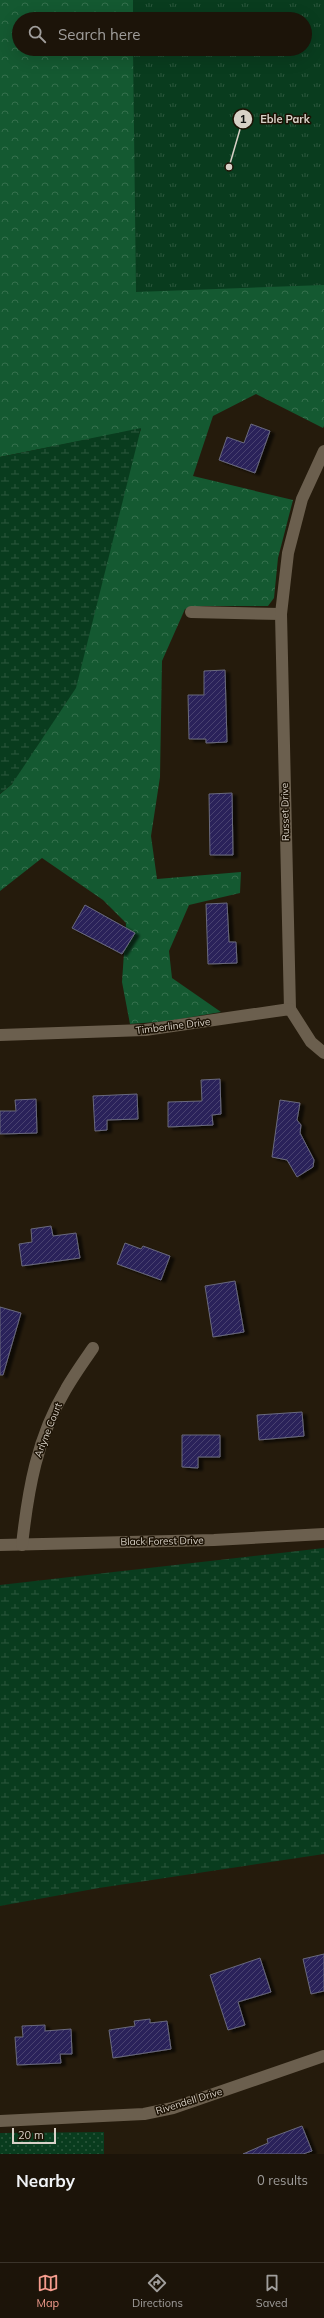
<!DOCTYPE html>
<style>
body{margin:0;font-family:Mulish,sans-serif;background:#292117;color:#f1f3f6}
.scale{position:absolute;left:12px;bottom:10px;width:44px;box-sizing:border-box;padding-left:4px;border:2px solid #d8d1c7;border-top:0;font-size:11px;line-height:14px;white-space:nowrap;color:#d8d1c7;-webkit-text-stroke:3px #1c1204;paint-order:stroke}
.list{margin:0;padding:0;list-style:none}
h2{display:flex;justify-content:space-between;align-items:center;height:52px;margin:0;padding:0 16px;font-size:17px}
h2 small{font-size:13px;font-weight:400;color:#a09e9c}
.icon{flex:none;width:22px;height:22px;fill:none;stroke:currentColor;stroke-width:2;stroke-linecap:round;stroke-linejoin:round}
.map{position:relative;flex:none;width:324px;height:2154px;overflow:hidden}
.search{position:absolute;background:#1c1409;box-shadow:0 4px 16px #0002;left:12px;right:12px;top:12px;height:44px;display:flex;align-items:center;gap:10px;box-sizing:border-box;padding:0 14px;border-radius:22px;color:#a09e9c;font-size:15px}
.sheet{height:108px;background:#1c1409}
nav{display:flex;justify-content:space-around;align-items:center;box-sizing:border-box;height:56px;border-top:1px solid #3a332a;background:#1c1409;font-size:11px;color:#a09e9c}
nav a{display:grid;justify-items:center;gap:2px}
nav .on{color:#f59d8e}
.map>svg:first-child{display:block}
.grass{fill:url(#grass-dots)}
.forest{fill:url(#forest-crowns);fill-rule:evenodd}
.wetland{fill:url(#wetland-marsh)}
.park{fill:url(#park-tufts)}
.building{fill:url(#building-hatch);stroke:#69697d;filter:url(#shadow)}
.lines{fill:none;stroke-linecap:round;stroke-linejoin:round}
.street{stroke:#6b5f4e;stroke-width:12}
.labels{text-anchor:middle;dominant-baseline:central;stroke-width:3;stroke-linejoin:round;paint-order:stroke}
.street-label{font-size:10px;fill:#d8d1c7;stroke:#1c1204}
.leader{fill:none;stroke:#d8d1c7;stroke-width:1.5}
.callout-dot{fill:#d8d1c7;stroke:#1c1204;stroke-width:1.5}
.mark-label{font-size:12px;text-anchor:middle;font-weight:bold;fill:#111}
.callout-label{font-size:11px;text-anchor:middle;font-weight:bold;fill:#d8d1c7;stroke:#1c1204;stroke-width:3;stroke-linejoin:round;paint-order:stroke}
</style>
<div class="map">
<svg width="324" height="2154" viewBox="0 0 324 2154">
<defs>
<pattern id="grass-dots" width="8" height="8" patternUnits="userSpaceOnUse"><rect width="8" height="8" fill="#093c1e"/><path d="M2 2h.1M6 6h.1" fill="none" stroke="#2c573d" stroke-width="1.8" stroke-linecap="round"/></pattern>
<pattern id="forest-crowns" width="20" height="18" patternUnits="userSpaceOnUse"><rect width="20" height="18" fill="#145931"/><path d="M2 6a3 3 0 1 1 6 0M12 15a3 3 0 1 1 6 0" fill="none" stroke="#35704d"/></pattern>
<pattern id="wetland-marsh" width="20" height="14" patternUnits="userSpaceOnUse"><rect width="20" height="14" fill="#093c1e"/><path d="M1 5h8M5 5V1M11 12h8M15 12V8" fill="none" stroke="#2c573d"/></pattern>
<pattern id="park-tufts" width="24" height="20" patternUnits="userSpaceOnUse"><rect width="24" height="20" fill="#093c1e"/><path d="M3 7l-1-3M5 7V3M7 7l1-3M15 17l-1-3M17 17v-4M19 17l1-3" fill="none" stroke="#2c573d"/></pattern>
<pattern id="building-hatch" width="6" height="6" patternUnits="userSpaceOnUse"><rect width="6" height="6" fill="#2b235a"/><path d="M-1 1l2-2M0 6l6-6M5 7l2-2" fill="none" stroke="#494270"/></pattern>
<filter id="shadow"><feDropShadow dx="4.5" dy="2.5" stdDeviation="1" flood-color="#0009"/></filter>
</defs>
<rect width="100%" height="100%" fill="#251b0c"/>
<path class="grass" d="M 104,2132 L 104,2154 L 0,2154 L 0,2133 Z"/>
<path class="forest" d="M 0,0 L 324,0 L 324,426 L 323,428 L 256,394 L 213,416 L 193,476 L 293,500 L 278,558 L 274,598 L 268,606 L 203,606 L 185,609 L 162,661 L 160,777 L 151,836 L 157,879 L 241,872 L 240,893 L 189,905 L 169,951 L 172,978 L 221,1012 L 168,1021 L 130,1024 L 122,982 L 126,923 L 103,900 L 42,858 L 0,891 L 0,794 L 12,784 L 141,429 L 0,457 ZM 19,19 L 305,19 L 305,49 L 19,49 Z"/>
<g class="wetland">
<path d="M 141,428 L 76,688 L 12,784 L 0,794 L 0,457 Z"/>
<path d="M 324,1548 L 324,1854 L 99,1888 L 0,1906 L 0,1585 Z"/>
</g>
<path class="park" d="M 133,0 L 324,0 L 324,285 L 136,292 L 133,49 L 305,49 L 305,19 L 133,19 Z"/>
<g class="building">
<path d="M 251,424 L 270,431 L 255,473 L 219,460 L 227,437 L 244,443 Z"/>
<path d="M 225,670 L 227,742 L 206,743 L 206,739 L 189,739 L 188,695 L 204,695 L 204,671 Z"/>
<path d="M 232,793 L 233,855 L 210,855 L 209,794 Z"/>
<path d="M 227,903 L 229,942 L 236,942 L 237,963 L 208,964 L 206,904 Z"/>
<path d="M 85,905 L 135,933 L 122,954 L 72,928 Z"/>
<path d="M 220,1079 L 221,1114 L 212,1115 L 213,1125 L 168,1127 L 168,1102 L 202,1101 L 201,1080 Z"/>
<path d="M 137,1094 L 138,1119 L 107,1120 L 107,1130 L 95,1131 L 93,1096 Z"/>
<path d="M 36,1099 L 37,1133 L 0,1134 L 0,1111 L 16,1111 L 15,1100 Z"/>
<path d="M 280,1100 L 300,1103 L 297,1120 L 301,1125 L 300,1133 L 314,1160 L 313,1167 L 297,1177 L 287,1160 L 272,1157 Z"/>
<path d="M 51,1226 L 53,1236 L 76,1233 L 80,1258 L 22,1266 L 19,1244 L 32,1242 L 31,1229 Z"/>
<path d="M 125,1243 L 141,1249 L 143,1246 L 170,1256 L 161,1280 L 117,1264 Z"/>
<path d="M 235,1281 L 244,1332 L 213,1337 L 205,1286 Z"/>
<path d="M 0,1307 L 21,1313 L 3,1375 L 0,1375 Z"/>
<path d="M 302,1412 L 304,1436 L 259,1440 L 257,1415 Z"/>
<path d="M 182,1435 L 220,1435 L 220,1457 L 198,1457 L 198,1468 L 182,1467 Z"/>
<path d="M 324,1954 L 324,1991 L 311,1994 L 303,1959 Z"/>
<path d="M 260,1958 L 271,1992 L 238,2002 L 245,2025 L 228,2030 L 210,1975 Z"/>
<path d="M 150,2019 L 150,2023 L 167,2021 L 171,2049 L 113,2058 L 109,2030 L 135,2026 L 134,2021 Z"/>
<path d="M 45,2025 L 45,2031 L 71,2029 L 72,2054 L 60,2054 L 61,2063 L 17,2065 L 15,2037 L 23,2037 L 22,2026 Z"/>
<path d="M 302,2126 L 312,2151 L 303,2154 L 243,2154 L 268,2143 L 267,2139 Z"/>
</g>
<g class="lines">
<g class="street">
<path d="M 191,612 L 281,614"/>
<path d="M 290,1009 L 281,614 L 288,553 L 302,499 L 324,451"/>
<path d="M 0,1035 L 145,1030 L 290,1009 L 311,1042 L 324,1053"/>
<path d="M 0,1545 L 214,1540 L 324,1534"/>
<path d="M 22,1545 C 28,1490 37,1437 66,1389 C 74,1375 84,1361 93,1348"/>
<path d="M 0,2121 L 144,2114 L 173,2108 L 324,2056"/>
</g>
</g>
<g class="labels">
<g class="street-label">
<text transform="translate(285 812) rotate(-91)">Russet Drive</text>
<text transform="translate(173 1026) rotate(-7)">Timberline Drive</text>
<text transform="translate(48 1430) rotate(-68)">Arlyne Court</text>
<text transform="translate(162 1541) rotate(-1)">Black Forest Drive</text>
<text transform="translate(189 2101) rotate(-17)">Rivendell Drive</text>
</g>
</g>
<path class="leader" d="M229 167L243 119"/>
<g class="callout-dot">
<circle cx="229" cy="167" r="4"/>
<circle cx="243" cy="119" r="10"/>
</g>
<g class="mark-label">
<text x="243" y="123">1</text>
</g>
<g class="callout-label">
<text x="285" y="123">Eble Park</text>
</g>
</svg>
<div class="scale">20 m</div>
<div class="search"><svg class="icon" aria-label="search" viewBox="0 0 24 24"><circle cx="10" cy="10" r="6"/><path d="M15 15l6 6"/></svg>Search here</div>
</div>
<section class="sheet">
<h2>Nearby<small>0 results</small></h2>
<ul class="list">
</ul>
</section>
<nav>
<a class="on"><svg class="icon" aria-label="map" viewBox="0 0 24 24"><path d="M3 6l6-2 6 2 6-2v14l-6 2-6-2-6 2zM9 4v14M15 6v14"/></svg>Map</a>
<a><svg class="icon" aria-label="directions" viewBox="0 0 24 24"><path d="M12 3l9 9-9 9-9-9zM9 14v-3h6M13 9l2 2-2 2"/></svg>Directions</a>
<a><svg class="icon" aria-label="saved" viewBox="0 0 24 24"><path d="M7 4h10v16l-5-4-5 4z"/></svg>Saved</a>
</nav>
